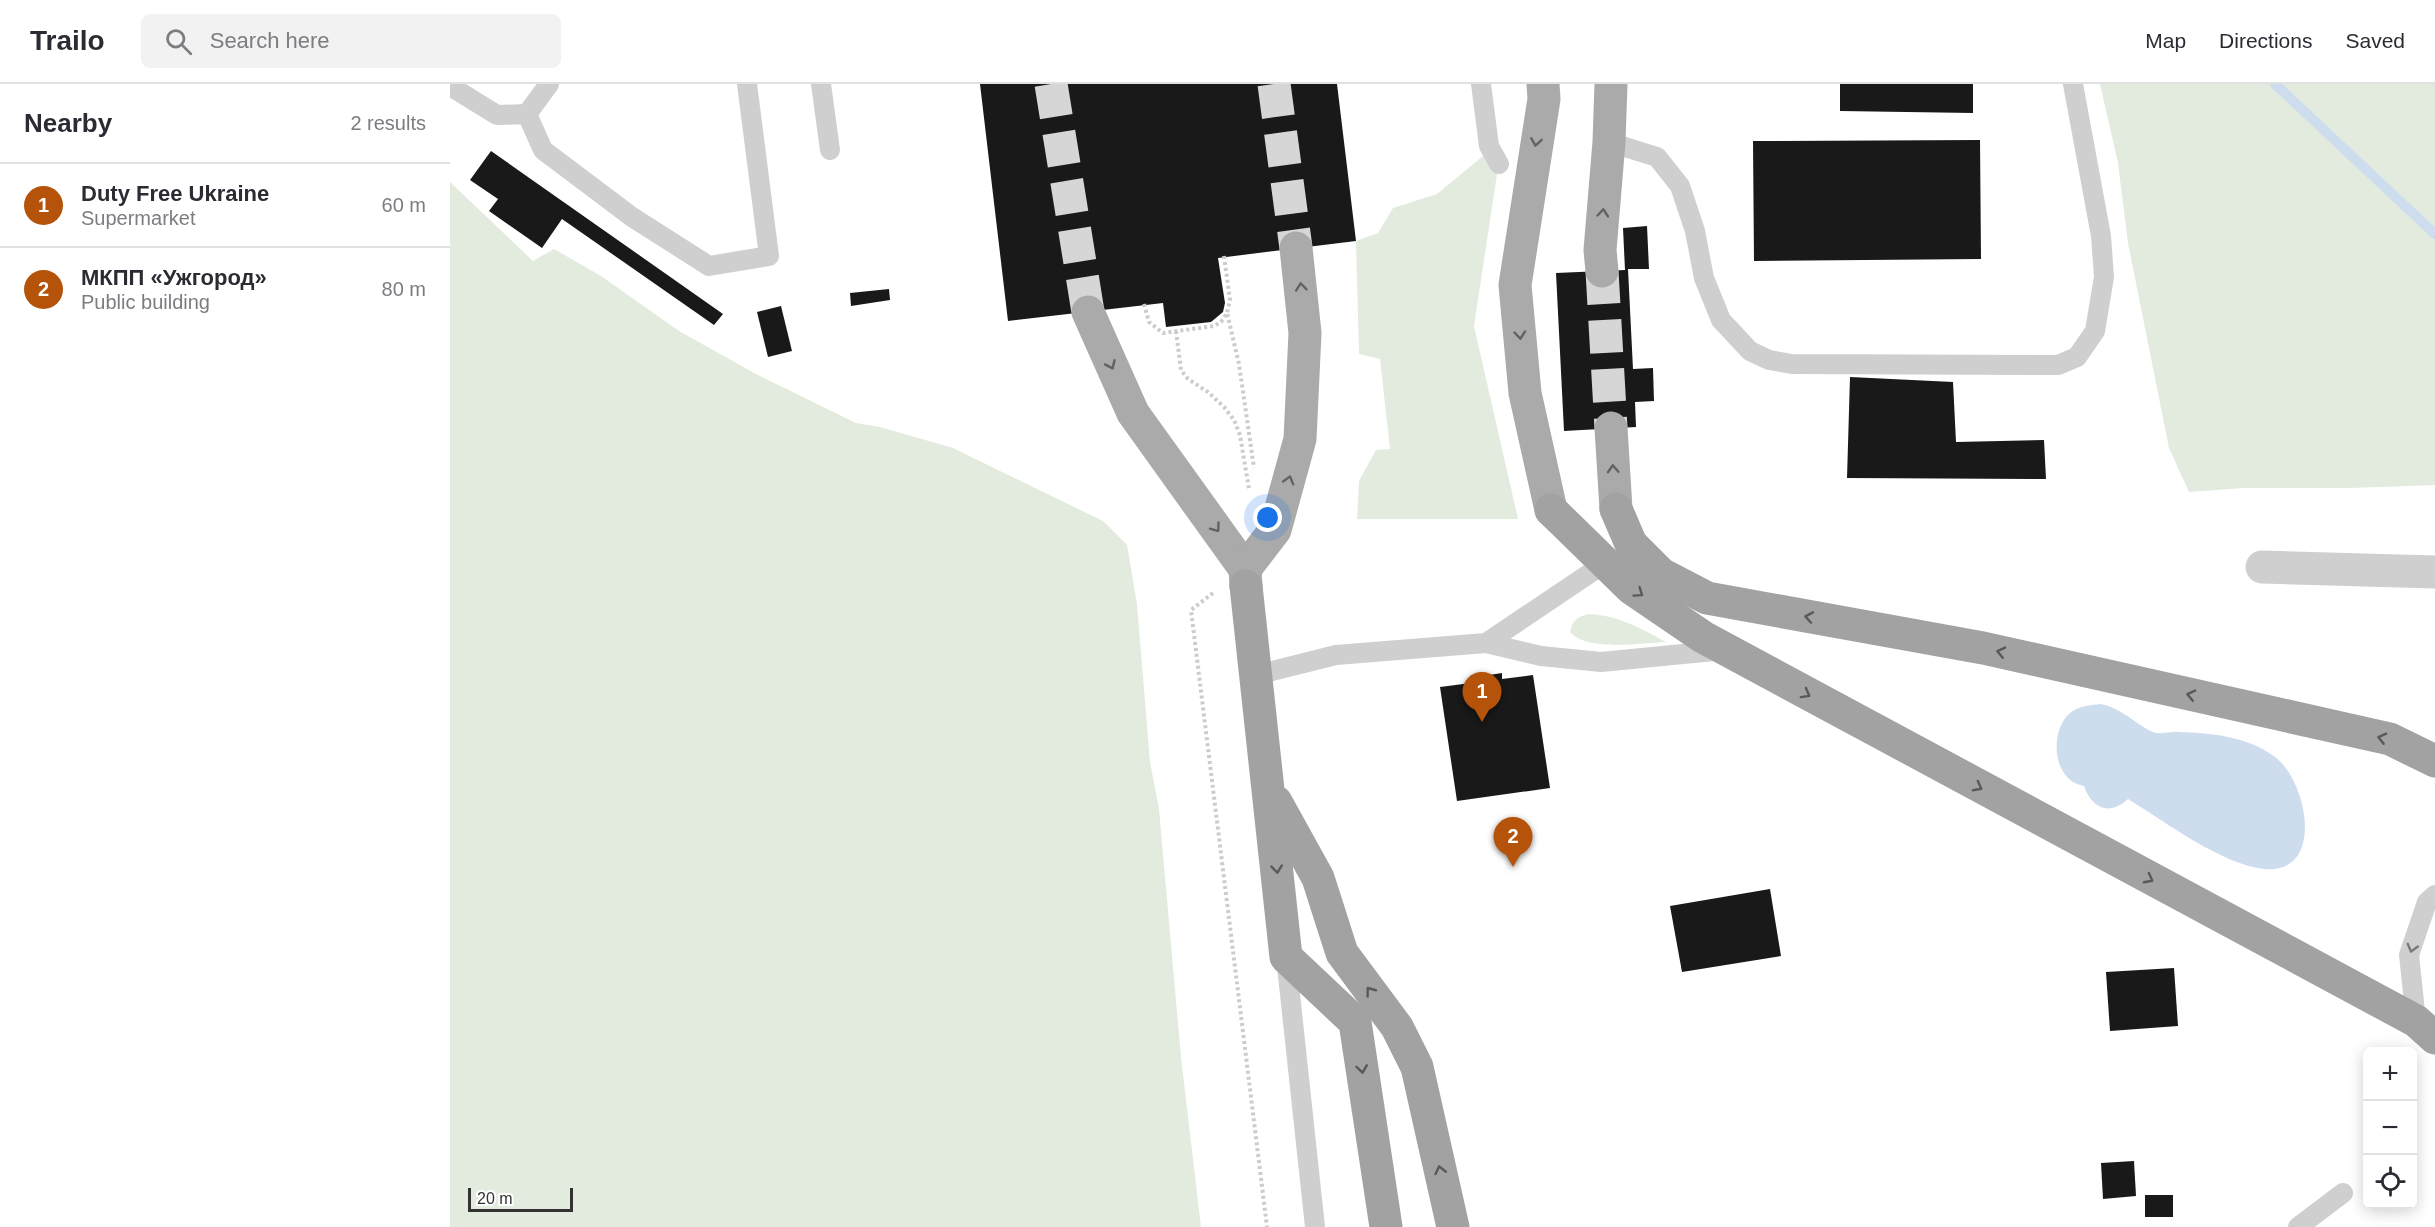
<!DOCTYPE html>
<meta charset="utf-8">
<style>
body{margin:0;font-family:Helvetica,sans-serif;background:#f2f2f3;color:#2b2b33}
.controls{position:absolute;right:18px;bottom:18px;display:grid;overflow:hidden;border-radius:9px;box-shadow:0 3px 15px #0003}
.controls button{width:54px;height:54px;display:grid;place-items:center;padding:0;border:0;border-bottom:2px solid #e1e1e2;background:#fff;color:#2b2b33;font:30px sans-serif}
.scale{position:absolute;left:18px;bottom:15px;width:105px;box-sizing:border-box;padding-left:6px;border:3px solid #323232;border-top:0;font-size:16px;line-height:21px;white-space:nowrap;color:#323232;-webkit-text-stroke:4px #fff;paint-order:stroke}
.you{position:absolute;left:818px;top:434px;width:21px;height:21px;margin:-15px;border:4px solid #fff;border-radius:50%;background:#1a73e8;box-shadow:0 0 0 9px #1a73e833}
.badge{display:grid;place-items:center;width:39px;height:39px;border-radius:50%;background:#b45309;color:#fff;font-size:20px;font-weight:700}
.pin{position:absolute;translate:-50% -50px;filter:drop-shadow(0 2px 3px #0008)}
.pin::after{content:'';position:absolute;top:32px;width:21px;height:18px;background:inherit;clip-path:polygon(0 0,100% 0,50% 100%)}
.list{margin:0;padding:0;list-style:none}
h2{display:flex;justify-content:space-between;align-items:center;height:78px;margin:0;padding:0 24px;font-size:26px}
h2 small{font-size:20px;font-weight:400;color:#7c7c81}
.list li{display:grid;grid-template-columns:39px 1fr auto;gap:18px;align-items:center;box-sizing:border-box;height:84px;padding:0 24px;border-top:2px solid #e1e1e2}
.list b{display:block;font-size:22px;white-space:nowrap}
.list p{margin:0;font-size:20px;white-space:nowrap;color:#7c7c81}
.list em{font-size:20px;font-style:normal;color:#7c7c81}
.icon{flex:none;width:33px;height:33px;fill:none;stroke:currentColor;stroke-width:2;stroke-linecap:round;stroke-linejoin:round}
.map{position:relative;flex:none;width:1985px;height:1143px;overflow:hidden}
header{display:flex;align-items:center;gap:36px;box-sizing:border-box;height:84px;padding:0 30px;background:#fff;border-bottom:2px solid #e1e1e2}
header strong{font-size:28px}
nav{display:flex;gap:33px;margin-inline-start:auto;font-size:21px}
.search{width:420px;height:54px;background:#f2f2f3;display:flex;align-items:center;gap:15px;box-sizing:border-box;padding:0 21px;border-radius:9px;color:#7c7c81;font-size:22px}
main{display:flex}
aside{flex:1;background:#fff}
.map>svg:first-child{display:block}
.green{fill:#e3ebde}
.water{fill:#ceddee}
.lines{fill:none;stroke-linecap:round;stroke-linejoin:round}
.stream{stroke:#ceddee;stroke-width:10}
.building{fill:#191919}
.primary-tunnel{stroke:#d6d6d6;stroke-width:33;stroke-dasharray:33 16;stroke-linecap:butt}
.path{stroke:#ccc;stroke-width:4;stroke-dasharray:3 3;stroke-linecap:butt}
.service{stroke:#cfcfcf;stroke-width:20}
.minor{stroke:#cfcfcf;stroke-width:33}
.primary{stroke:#aaa;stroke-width:33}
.trunk{stroke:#a2a2a2;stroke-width:33}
.oneway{stroke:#626262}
.oneway2{stroke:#595959}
.oneway3{stroke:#797979}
</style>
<header>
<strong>Trailo</strong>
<div class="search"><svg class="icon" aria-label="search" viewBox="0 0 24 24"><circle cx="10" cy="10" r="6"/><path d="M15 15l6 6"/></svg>Search here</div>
<nav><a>Map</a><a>Directions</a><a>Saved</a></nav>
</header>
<main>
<aside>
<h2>Nearby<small>2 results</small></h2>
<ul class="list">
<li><span class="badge">1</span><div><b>Duty Free Ukraine</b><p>Supermarket</p></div><em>60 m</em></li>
<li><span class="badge">2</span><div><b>МКПП «Ужгород»</b><p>Public building</p></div><em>80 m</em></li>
</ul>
</aside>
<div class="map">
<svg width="1985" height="1143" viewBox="0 0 1985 1143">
<rect width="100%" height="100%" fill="#fff"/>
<g class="green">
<path d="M 1650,0 L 1985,0 L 1985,401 L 1901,404 L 1794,404 L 1739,408 L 1719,364 L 1678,159 L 1668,79 Z"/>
<path d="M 1033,72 L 1047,90 L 1024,242 L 1068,435 L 907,435 L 909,397 L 926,366 L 940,365 L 930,275 L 909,270 L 906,157 L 928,149 L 943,124 L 987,110 Z"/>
<path d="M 0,98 L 83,177 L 104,165 L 151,192 L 229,247 L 306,290 L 406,339 L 430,343 L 503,364 L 653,437 L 677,461 L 687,520 L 700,678 L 709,725 L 731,973 L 751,1143 L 0,1143 Z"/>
<path d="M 1138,530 C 1167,531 1190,544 1216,558 C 1192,559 1137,568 1120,548 C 1122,537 1127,533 1138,530 Z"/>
</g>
<path class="water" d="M 1651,620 C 1672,624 1685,640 1703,648 C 1710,651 1722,647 1730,648 C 1762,649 1799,653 1825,673 C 1857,696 1876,790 1815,785 C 1774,782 1714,737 1678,715 C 1660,732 1642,725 1634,702 C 1602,697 1599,647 1620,629 C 1628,622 1641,621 1651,620 Z"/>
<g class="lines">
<path class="stream" d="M 1825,0 L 1985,150"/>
</g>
<g class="building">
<path d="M 530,0 L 887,0 L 906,157 L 768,174 L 775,219 L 773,228 L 761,238 L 716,243 L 713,219 L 558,237 Z"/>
<path d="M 1390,0 L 1523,0 L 1523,29 L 1390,27 Z"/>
<path d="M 1530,56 L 1531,175 L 1304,177 L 1303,57 Z"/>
<path d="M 41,67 L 273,230 L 264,241 L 112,135 L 92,164 L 39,127 L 48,115 L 20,96 Z"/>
<path d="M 1197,142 L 1199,185 L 1178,185 L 1183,285 L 1203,284 L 1204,317 L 1185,318 L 1186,343 L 1114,347 L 1106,189 L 1175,186 L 1173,144 Z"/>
<path d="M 439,205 L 440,216 L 401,222 L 400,209 Z"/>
<path d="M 331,222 L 342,267 L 318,273 L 307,228 Z"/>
<path d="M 1400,293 L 1503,298 L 1506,358 L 1594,356 L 1596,395 L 1397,394 Z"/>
<path d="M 1052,589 L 1052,595 L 1083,591 L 1100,704 L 1007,717 L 990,603 L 1021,599 L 1020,594 Z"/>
<path d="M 1320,805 L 1331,872 L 1232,888 L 1220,822 Z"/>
<path d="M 1724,884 L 1728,942 L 1660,947 L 1656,888 Z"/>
<path d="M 1684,1077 L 1686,1112 L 1653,1115 L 1651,1079 Z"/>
<rect x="1695" y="1111" width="28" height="22"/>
</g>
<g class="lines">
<g class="primary-tunnel">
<path d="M 601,0 L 638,228"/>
<path d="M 824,0 L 846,164"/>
<path d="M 1152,187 L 1161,344"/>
</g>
<g class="path">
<path d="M 774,172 L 780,216 L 777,229"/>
<path d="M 694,220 L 699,238 L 713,249 L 764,242 L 771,238 L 777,229 L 789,280 L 804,384"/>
<path d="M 726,247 L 731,286 L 738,295 L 758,308 L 774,323 L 784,336 L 790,351 L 799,405"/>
<path d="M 763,509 L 741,526 L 817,1143"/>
</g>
<g class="service">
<path d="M 371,0 L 380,66"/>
<path d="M 1031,0 L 1039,62 L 1049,80"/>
<path d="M 0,2 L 47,31 L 77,30 L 93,66 L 182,133 L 259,182 L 319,172 L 297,0"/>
<path d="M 77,30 L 99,0"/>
<path d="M 1159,58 L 1207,73 L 1230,102 L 1245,147 L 1254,194 L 1271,236 L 1300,267 L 1319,276 L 1342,280 L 1608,281 L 1627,273 L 1645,247 L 1654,193 L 1651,152 L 1623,0"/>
<path d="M 1036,559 L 1091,572 L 1151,578 L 1274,566"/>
<path d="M 806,591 L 886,571 L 1036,559 L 1155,479"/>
<path d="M 836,873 L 865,1143"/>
<path d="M 1966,937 L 1959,871 L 1977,818 L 1985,811"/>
<path d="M 1848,1143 L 1893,1109"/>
</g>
<path class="minor" d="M 1812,483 L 1985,488"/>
<g class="primary">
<path d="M 1093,0 L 1094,15 L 1065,201 L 1075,309 L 1101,426"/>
<path d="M 1152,187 L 1150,166 L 1159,58 L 1161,0"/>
<path d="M 638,228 L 683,329 L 795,485 L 796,502"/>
<path d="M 1161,344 L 1166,425"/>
<path d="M 795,485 L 825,446 L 850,355 L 855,249 L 846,164"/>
</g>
<g class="trunk">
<path d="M 1166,425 L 1181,460 L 1211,490 L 1257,514 L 1533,564 L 1940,655 L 1985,677"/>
<path d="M 1101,426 L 1181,504 L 1253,553 L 1966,937 L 1985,954"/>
<path d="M 796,502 L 836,873 L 905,938 L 936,1143"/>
<path d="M 826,718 L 868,794 L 892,869 L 947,943 L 967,983 L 1003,1143"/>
</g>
</g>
<defs><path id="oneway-chevron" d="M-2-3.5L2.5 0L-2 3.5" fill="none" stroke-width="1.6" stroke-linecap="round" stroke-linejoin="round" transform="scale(1.5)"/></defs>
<g class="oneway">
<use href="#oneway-chevron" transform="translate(1086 58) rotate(99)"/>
<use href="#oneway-chevron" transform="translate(1153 129) rotate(-85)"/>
<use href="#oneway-chevron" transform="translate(851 203) rotate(-96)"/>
<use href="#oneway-chevron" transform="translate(1070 251) rotate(85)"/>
<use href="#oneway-chevron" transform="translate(661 281) rotate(66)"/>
<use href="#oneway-chevron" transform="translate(1163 385) rotate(-93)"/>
<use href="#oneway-chevron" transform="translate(839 396) rotate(-74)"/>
<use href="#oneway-chevron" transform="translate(766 444) rotate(54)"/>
</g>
<g class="oneway2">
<use href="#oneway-chevron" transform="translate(1189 509) rotate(35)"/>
<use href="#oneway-chevron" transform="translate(1359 533) rotate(-170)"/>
<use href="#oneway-chevron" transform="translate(1551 568) rotate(-167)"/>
<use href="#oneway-chevron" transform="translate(1356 610) rotate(29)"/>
<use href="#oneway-chevron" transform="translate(1741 611) rotate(-167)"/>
<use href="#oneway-chevron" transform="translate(1932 654) rotate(-166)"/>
<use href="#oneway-chevron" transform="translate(1528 703) rotate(28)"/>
<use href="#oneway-chevron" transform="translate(827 785) rotate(84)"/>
<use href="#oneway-chevron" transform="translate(1699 795) rotate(28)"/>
<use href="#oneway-chevron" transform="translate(920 907) rotate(-127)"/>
<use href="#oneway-chevron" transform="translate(912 985) rotate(82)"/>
<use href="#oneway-chevron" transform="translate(990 1086) rotate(-103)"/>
</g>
<use class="oneway3" href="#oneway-chevron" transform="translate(1962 864) rotate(105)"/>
</svg>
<div class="controls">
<button>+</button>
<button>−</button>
<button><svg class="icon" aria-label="locate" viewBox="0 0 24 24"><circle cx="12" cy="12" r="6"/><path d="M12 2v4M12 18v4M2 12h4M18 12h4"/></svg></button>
</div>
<div class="scale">20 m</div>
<div class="you"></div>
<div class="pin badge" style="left:1032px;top:638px">1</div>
<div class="pin badge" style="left:1063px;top:783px">2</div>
</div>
</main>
